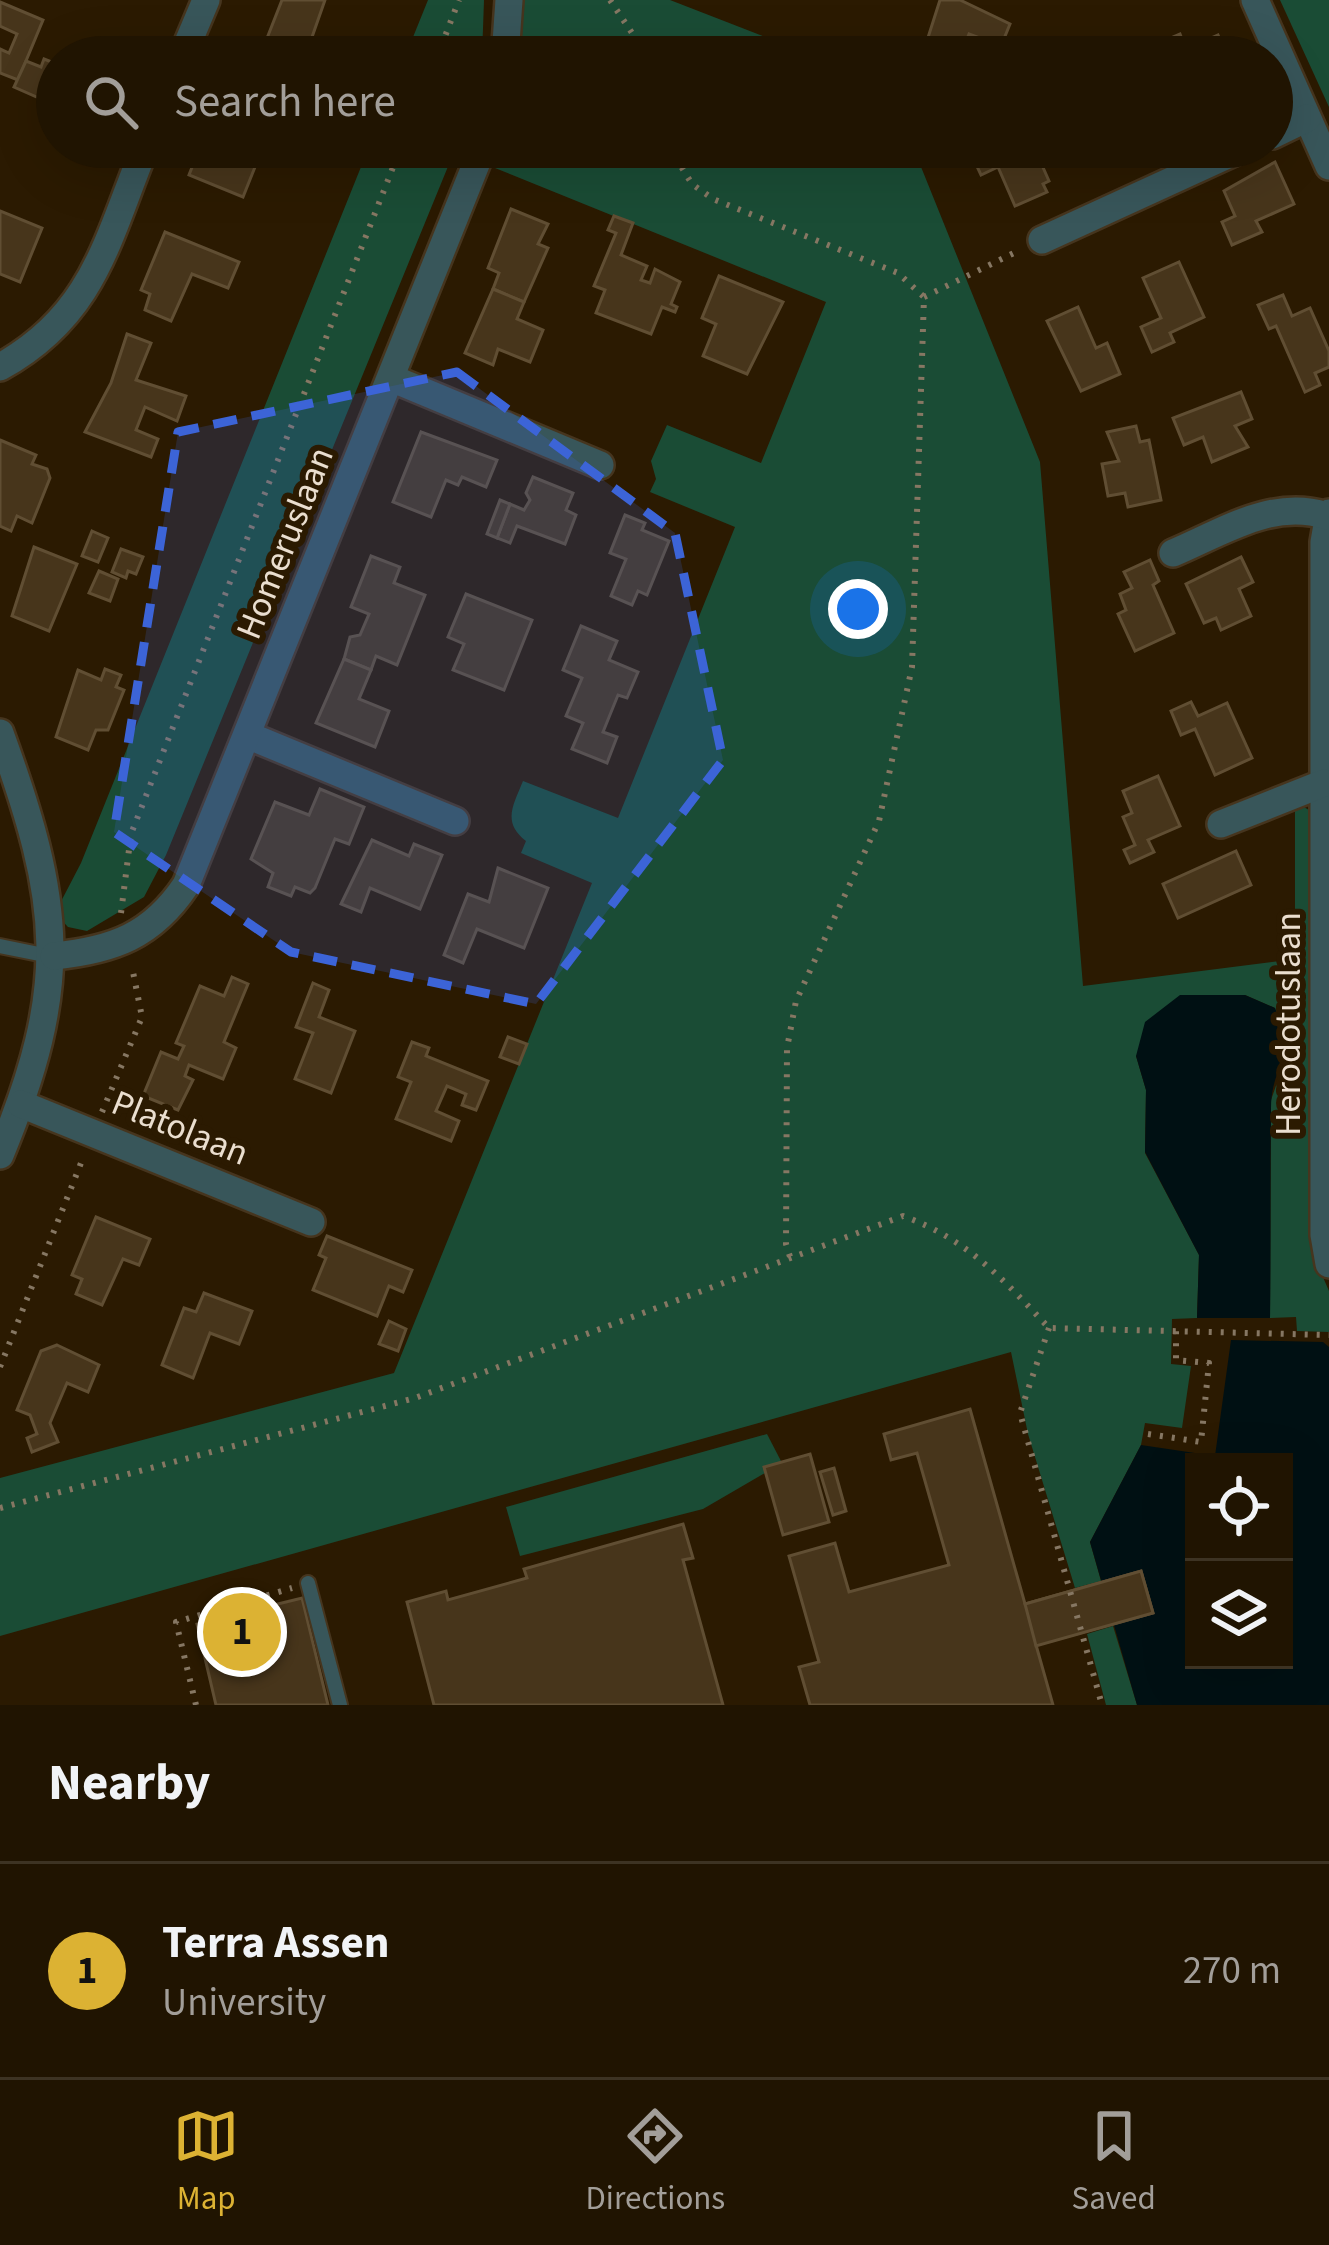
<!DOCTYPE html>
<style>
body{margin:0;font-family:"Source Sans 3",sans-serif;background:#281d0b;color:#f1f3f6}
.controls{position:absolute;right:36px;bottom:36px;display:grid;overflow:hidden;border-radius:0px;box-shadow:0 12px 48px #0002}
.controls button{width:108px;height:108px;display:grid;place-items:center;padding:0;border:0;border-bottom:3px solid #3d3323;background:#201401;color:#f1f3f6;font:60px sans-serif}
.you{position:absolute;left:858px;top:609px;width:42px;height:42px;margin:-30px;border:9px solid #fff;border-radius:50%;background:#1a73e8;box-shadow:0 0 0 18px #1a73e833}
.badge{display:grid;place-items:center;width:78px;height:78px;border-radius:50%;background:#dcb233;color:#111;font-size:39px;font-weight:700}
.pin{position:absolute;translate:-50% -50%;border:6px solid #fff;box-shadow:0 3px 12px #0006}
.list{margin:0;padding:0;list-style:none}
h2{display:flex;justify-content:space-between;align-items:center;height:156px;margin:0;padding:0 48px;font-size:51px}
h2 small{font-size:39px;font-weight:400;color:#a29e99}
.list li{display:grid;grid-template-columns:78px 1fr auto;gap:36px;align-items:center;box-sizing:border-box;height:216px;padding:0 48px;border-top:3px solid #3d3323}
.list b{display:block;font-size:45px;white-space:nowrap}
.list p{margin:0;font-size:39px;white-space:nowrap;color:#a29e99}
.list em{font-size:39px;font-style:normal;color:#a29e99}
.icon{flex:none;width:66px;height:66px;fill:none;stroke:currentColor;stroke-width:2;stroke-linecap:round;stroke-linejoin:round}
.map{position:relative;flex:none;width:1329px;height:1705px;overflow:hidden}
.search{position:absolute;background:#201401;box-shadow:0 12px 48px #0002;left:36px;right:36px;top:36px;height:132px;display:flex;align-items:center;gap:30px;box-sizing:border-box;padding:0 42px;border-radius:66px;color:#a29e99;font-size:45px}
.sheet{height:372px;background:#201401}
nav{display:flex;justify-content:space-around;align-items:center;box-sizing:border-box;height:168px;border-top:3px solid #3d3323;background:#201401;font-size:33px;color:#a29e99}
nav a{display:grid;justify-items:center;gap:6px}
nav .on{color:#dcb233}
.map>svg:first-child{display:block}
.green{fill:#1a4c35}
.water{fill:#001013;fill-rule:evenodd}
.building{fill:#47351b;stroke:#604e33;stroke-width:3}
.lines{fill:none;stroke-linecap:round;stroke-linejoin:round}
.lane-casing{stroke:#46351e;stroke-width:18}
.street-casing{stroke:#46351e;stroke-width:32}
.path{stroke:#867763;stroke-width:6;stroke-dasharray:3 9;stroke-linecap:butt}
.lane{stroke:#38565a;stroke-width:14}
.street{stroke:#38565a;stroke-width:27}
.marked{fill:#3c64d7;fill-opacity:0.2;stroke:#3c64d7;stroke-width:9;stroke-dasharray:24 15;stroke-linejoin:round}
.labels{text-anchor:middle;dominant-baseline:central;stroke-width:12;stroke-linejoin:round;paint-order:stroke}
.street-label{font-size:36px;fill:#eadecf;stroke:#2b1a01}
</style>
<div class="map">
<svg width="1329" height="1705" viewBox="0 0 1329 1705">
<rect width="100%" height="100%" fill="#2b1a01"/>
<g class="green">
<path d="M 428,0 L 484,0 L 482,57 L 405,57 Z"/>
<path d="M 519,0 L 670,0 L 817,57 L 516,57 Z"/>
<path d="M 1280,0 L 1329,0 L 1329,107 Z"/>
<path d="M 369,147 L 456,147 L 166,855 L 144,897 L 87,931 L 68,927 L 55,913 L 81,863 Z"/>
<path d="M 496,147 L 913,147 L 1040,462 L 1083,986 L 1295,959 L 1295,802 L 1309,810 L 1312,1252 L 1329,1291 L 1329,1332 L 1297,1331 L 1296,1317 L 1270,1318 L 1271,1100 L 1286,1057 L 1275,1008 L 1245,995 L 1136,1056 L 1146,1090 L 1145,1153 L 1199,1255 L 1197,1318 L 1172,1319 L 1171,1364 L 1191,1366 L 1182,1428 L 1145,1423 L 1141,1445 L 1090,1542 L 1101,1581 L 1075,1588 L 1028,1434 L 1011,1352 L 0,1636 L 0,1478 L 394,1373 L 592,883 L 521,853 L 526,841 C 502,822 513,806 523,781 L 618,818 L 735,527 L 650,492 L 656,479 L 651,461 L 667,425 L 761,463 L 826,302 L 490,166 Z"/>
<path d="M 767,1434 L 782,1463 L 703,1509 L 520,1556 L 506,1507 Z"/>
<path d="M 1113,1626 L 1137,1705 L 1106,1705 L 1087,1634 Z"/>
</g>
<g class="water">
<path d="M 1180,995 L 1245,995 L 1275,1008 C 1297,1063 1272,1061 1271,1108 C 1270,1178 1271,1248 1270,1318 L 1197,1318 L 1199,1255 L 1145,1152 L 1146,1090 L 1136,1056 L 1145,1022 Z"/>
<path d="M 1231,1340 L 1323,1342 L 1329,1347 L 1329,1705 L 1137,1705 L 1090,1542 L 1141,1445 L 1215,1456 ZM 1194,1462 L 1284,1462 L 1284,1660 L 1194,1660 Z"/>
</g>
<g class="building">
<path d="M 282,0 L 325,0 L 305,57 L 262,51 Z"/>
<path d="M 940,0 L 960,0 L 1010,24 L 1001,46 L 969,34 L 960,57 L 924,50 Z"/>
<path d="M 0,2 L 43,20 L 18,80 L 0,73 L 0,49 L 9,53 L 17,34 L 0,26 Z"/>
<path d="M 1180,34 L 1186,49 L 1218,35 L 1228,57 L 1155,57 L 1150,47 Z"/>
<path d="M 44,59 L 57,64 L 57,106 L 14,87 L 26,61 L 41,67 Z"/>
<path d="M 200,147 L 250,147 L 248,152 L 259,157 L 243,197 L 189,175 Z"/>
<path d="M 968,147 L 1034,147 L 1049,181 L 1043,184 L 1047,192 L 1015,206 L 998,167 L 981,175 Z"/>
<path d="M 1275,162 L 1294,204 L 1256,221 L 1262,232 L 1232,245 L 1222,222 L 1235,216 L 1224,191 Z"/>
<path d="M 511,209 L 548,224 L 538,244 L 548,248 L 524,302 L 493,289 L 499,273 L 488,268 Z"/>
<path d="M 0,211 L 42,228 L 20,282 L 0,274 Z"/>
<path d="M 614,216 L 633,223 L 621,255 L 647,266 L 641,280 L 650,283 L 655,269 L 680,282 L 671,304 L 677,307 L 675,312 L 662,307 L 651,334 L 596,313 L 605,290 L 594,286 L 616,233 L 608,230 Z"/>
<path d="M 165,232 L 239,262 L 228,288 L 192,274 L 171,321 L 145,310 L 150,294 L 141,290 Z"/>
<path d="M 1179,262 L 1204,317 L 1170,333 L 1174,342 L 1152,352 L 1141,327 L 1161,318 L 1143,278 Z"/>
<path d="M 719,276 L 783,302 L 747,374 L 703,356 L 716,324 L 702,318 Z"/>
<path d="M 493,289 L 524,302 L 517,319 L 543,330 L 530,362 L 498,349 L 493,365 L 465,353 Z"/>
<path d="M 1283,295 L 1292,316 L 1310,308 L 1329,351 L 1329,367 L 1315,373 L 1320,385 L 1305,392 L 1276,326 L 1269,329 L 1258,305 Z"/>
<path d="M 1078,307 L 1096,348 L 1107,343 L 1120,374 L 1081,391 L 1047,321 Z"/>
<path d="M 127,334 L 151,343 L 136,380 L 186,396 L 177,421 L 145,407 L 136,430 L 158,439 L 151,457 L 85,432 L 111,383 Z"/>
<path d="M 1241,392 L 1252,419 L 1235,426 L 1248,447 L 1212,462 L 1203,437 L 1184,445 L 1173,418 Z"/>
<path d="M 1136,426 L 1140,442 L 1149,440 L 1161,500 L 1128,507 L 1125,493 L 1108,496 L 1102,464 L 1119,461 L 1107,432 Z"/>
<path d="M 421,432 L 497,460 L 486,487 L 462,477 L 458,485 L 446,480 L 431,517 L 393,502 Z"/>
<path d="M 0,440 L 36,455 L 32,464 L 47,469 L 50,478 L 32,523 L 17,516 L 11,531 L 0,526 Z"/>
<path d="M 533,477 L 573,493 L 566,510 L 576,515 L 565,544 L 517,526 L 510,543 L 497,538 L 510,504 L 524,510 L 530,500 L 526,493 Z"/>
<path d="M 500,500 L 510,504 L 497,538 L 487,534 Z"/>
<path d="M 625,515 L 645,523 L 642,530 L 669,541 L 647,595 L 638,591 L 632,605 L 611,596 L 626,559 L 610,553 Z"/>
<path d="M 92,531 L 108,538 L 98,562 L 82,556 Z"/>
<path d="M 34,547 L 77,564 L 49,631 L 12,616 Z"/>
<path d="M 121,549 L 143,557 L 136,574 L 128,571 L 126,578 L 112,572 Z"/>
<path d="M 371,556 L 400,567 L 394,583 L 425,595 L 397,665 L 376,656 L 371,670 L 344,659 L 350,637 L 360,635 L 369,614 L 351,607 Z"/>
<path d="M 1241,557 L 1253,582 L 1239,589 L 1251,616 L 1221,630 L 1216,618 L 1204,623 L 1186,584 Z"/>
<path d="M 1150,560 L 1159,581 L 1153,585 L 1174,633 L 1135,651 L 1118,614 L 1126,610 L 1120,594 L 1132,588 L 1124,572 Z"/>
<path d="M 99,571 L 118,579 L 110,601 L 89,593 Z"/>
<path d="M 466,594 L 532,620 L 504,690 L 453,670 L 464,644 L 448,637 Z"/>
<path d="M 581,626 L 617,641 L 609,660 L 638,672 L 627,698 L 618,695 L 603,732 L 617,737 L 607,763 L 572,749 L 583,723 L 566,716 L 582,678 L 563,670 Z"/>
<path d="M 344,659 L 371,670 L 359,699 L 389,711 L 375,747 L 316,723 Z"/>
<path d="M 105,669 L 121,675 L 116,687 L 124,690 L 108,730 L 96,730 L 88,750 L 56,737 L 78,670 L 101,680 Z"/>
<path d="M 1191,702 L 1198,716 L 1227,703 L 1252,758 L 1215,775 L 1195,729 L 1181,735 L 1171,711 Z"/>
<path d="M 1158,776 L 1180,826 L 1148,840 L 1154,852 L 1130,863 L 1124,850 L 1135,845 L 1123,817 L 1132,813 L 1123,791 Z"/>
<path d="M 320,789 L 364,807 L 349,844 L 335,839 L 315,888 L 310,893 L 295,887 L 291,896 L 268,887 L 273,873 L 251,859 L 275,802 L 309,815 Z"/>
<path d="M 372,840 L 409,856 L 414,844 L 442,855 L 420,909 L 370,888 L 361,912 L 341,904 Z"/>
<path d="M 1236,851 L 1251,885 L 1178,918 L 1163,884 Z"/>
<path d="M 498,868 L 548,888 L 524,948 L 477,929 L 463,963 L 444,955 L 468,894 L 489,902 Z"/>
<path d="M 232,977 L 248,984 L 224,1042 L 236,1048 L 223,1079 L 189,1065 L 185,1076 L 193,1080 L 178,1110 L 143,1096 L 161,1052 L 178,1059 L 184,1046 L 176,1043 L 200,986 L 224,996 Z"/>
<path d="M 313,983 L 329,990 L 319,1017 L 355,1031 L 331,1093 L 295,1079 L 313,1033 L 296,1027 Z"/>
<path d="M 508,1037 L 527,1044 L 519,1064 L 500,1057 Z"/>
<path d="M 412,1042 L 429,1048 L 426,1056 L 488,1081 L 476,1110 L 462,1105 L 466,1094 L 447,1086 L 436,1111 L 459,1121 L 451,1141 L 396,1119 L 411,1082 L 398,1077 Z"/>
<path d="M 96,1217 L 150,1239 L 139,1265 L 123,1259 L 102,1305 L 76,1294 L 82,1279 L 72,1275 Z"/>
<path d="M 327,1236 L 412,1270 L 403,1292 L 389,1286 L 377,1316 L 313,1290 L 326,1258 L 319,1255 Z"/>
<path d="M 204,1293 L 252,1311 L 239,1344 L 210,1333 L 193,1378 L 162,1365 L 184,1308 L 196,1312 Z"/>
<path d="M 389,1321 L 406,1329 L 398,1351 L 379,1344 Z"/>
<path d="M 57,1345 L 99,1365 L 88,1392 L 67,1383 L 50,1423 L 58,1442 L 32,1452 L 27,1438 L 37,1434 L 30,1415 L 17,1410 L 41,1351 Z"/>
<path d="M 970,1409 L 1025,1604 L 1141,1571 L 1153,1613 L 1036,1645 L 1053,1705 L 810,1705 L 799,1667 L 819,1662 L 789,1556 L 835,1543 L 849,1592 L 949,1565 L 917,1453 L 891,1460 L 884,1434 Z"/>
<path d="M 810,1454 L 829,1522 L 783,1535 L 764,1467 Z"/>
<path d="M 834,1468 L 846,1511 L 833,1515 L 820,1472 Z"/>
<path d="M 683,1524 L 693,1558 L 683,1560 L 723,1705 L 434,1705 L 407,1602 L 446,1591 L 448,1600 L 527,1578 L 524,1569 Z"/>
<path d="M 1141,1571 L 1153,1613 L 1036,1646 L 1025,1604 Z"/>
<path d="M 302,1598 L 328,1705 L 216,1705 L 197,1624 Z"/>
</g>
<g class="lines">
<g class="lane-casing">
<g id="lane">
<path d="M 0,946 L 49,956"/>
<path d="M 308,1583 L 340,1705"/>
</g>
</g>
<g class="street-casing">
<g id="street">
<path d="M 1255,0 L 1329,166"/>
<path d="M 182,57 L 206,0"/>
<path d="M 505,57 L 509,0"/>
<path d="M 1272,135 L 1307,118"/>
<path d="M 1042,240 L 1245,147"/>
<path d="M 0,367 C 94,315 107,240 145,147"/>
<path d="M 391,378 L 600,465"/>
<path d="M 1329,513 L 1324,542 L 1324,1235 L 1329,1264"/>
<path d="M 1173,553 C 1223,532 1273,498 1327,516"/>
<path d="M 0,733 C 62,904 71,984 0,1155"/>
<path d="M 247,735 L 455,821"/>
<path d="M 1221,824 L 1324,783"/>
<path d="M 54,956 C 113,950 152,936 186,885 L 483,147"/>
<path d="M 21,1104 L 311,1222"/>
</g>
</g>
<g class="path">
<path d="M 610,0 L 648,57"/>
<path d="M 437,57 L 459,0"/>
<path d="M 669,147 L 692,184 L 713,199 L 898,273 L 924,297 L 912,667 L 879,821 L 796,1001 L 787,1048 L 786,1244 L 791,1260"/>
<path d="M 924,297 L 1018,251"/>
<path d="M 121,913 L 131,834 L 401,147"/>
<path d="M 102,1112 L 142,1017 L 132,967"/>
<path d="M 1049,1328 L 1020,1413 L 1102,1705"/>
<path d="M 0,1367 L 83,1158"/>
<path d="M 1148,1434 L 1201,1442 L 1209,1363 L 1176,1360 L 1176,1330"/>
<path d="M 0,1508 L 415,1398 L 903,1216 C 967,1239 1003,1279 1049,1328 L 1329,1335"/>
<path d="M 196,1705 L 176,1622 L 292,1588"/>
</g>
<use href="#lane" class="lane"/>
<use href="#street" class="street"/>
</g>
<path class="marked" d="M 457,372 L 675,533 L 723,760 L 536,1004 L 291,952 L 114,832 L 178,432 Z"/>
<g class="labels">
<g class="street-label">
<text transform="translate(285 543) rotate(-68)">Homeruslaan</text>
<text transform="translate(1288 1024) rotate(-90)">Herodotuslaan</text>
<text transform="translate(180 1128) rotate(22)">Platolaan</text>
</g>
</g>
</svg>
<div class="controls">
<button><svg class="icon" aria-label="locate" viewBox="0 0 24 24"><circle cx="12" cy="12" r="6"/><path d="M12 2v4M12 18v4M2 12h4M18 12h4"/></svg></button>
<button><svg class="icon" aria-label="layers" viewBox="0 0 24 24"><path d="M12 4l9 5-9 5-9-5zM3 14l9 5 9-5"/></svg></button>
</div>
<div class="you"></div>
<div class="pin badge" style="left:242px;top:1632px">1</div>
<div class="search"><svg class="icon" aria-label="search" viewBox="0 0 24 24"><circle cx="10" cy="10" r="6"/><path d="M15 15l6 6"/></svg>Search here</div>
</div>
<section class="sheet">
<h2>Nearby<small></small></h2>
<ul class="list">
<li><span class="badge">1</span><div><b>Terra Assen</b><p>University</p></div><em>270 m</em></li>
</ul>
</section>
<nav>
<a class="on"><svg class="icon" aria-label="map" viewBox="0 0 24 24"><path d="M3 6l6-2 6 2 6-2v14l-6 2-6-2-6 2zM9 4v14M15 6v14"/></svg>Map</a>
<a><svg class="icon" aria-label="directions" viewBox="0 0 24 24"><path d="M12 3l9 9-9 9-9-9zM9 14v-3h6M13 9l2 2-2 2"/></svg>Directions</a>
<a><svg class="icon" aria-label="saved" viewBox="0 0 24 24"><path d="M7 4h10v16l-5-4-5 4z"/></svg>Saved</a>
</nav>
